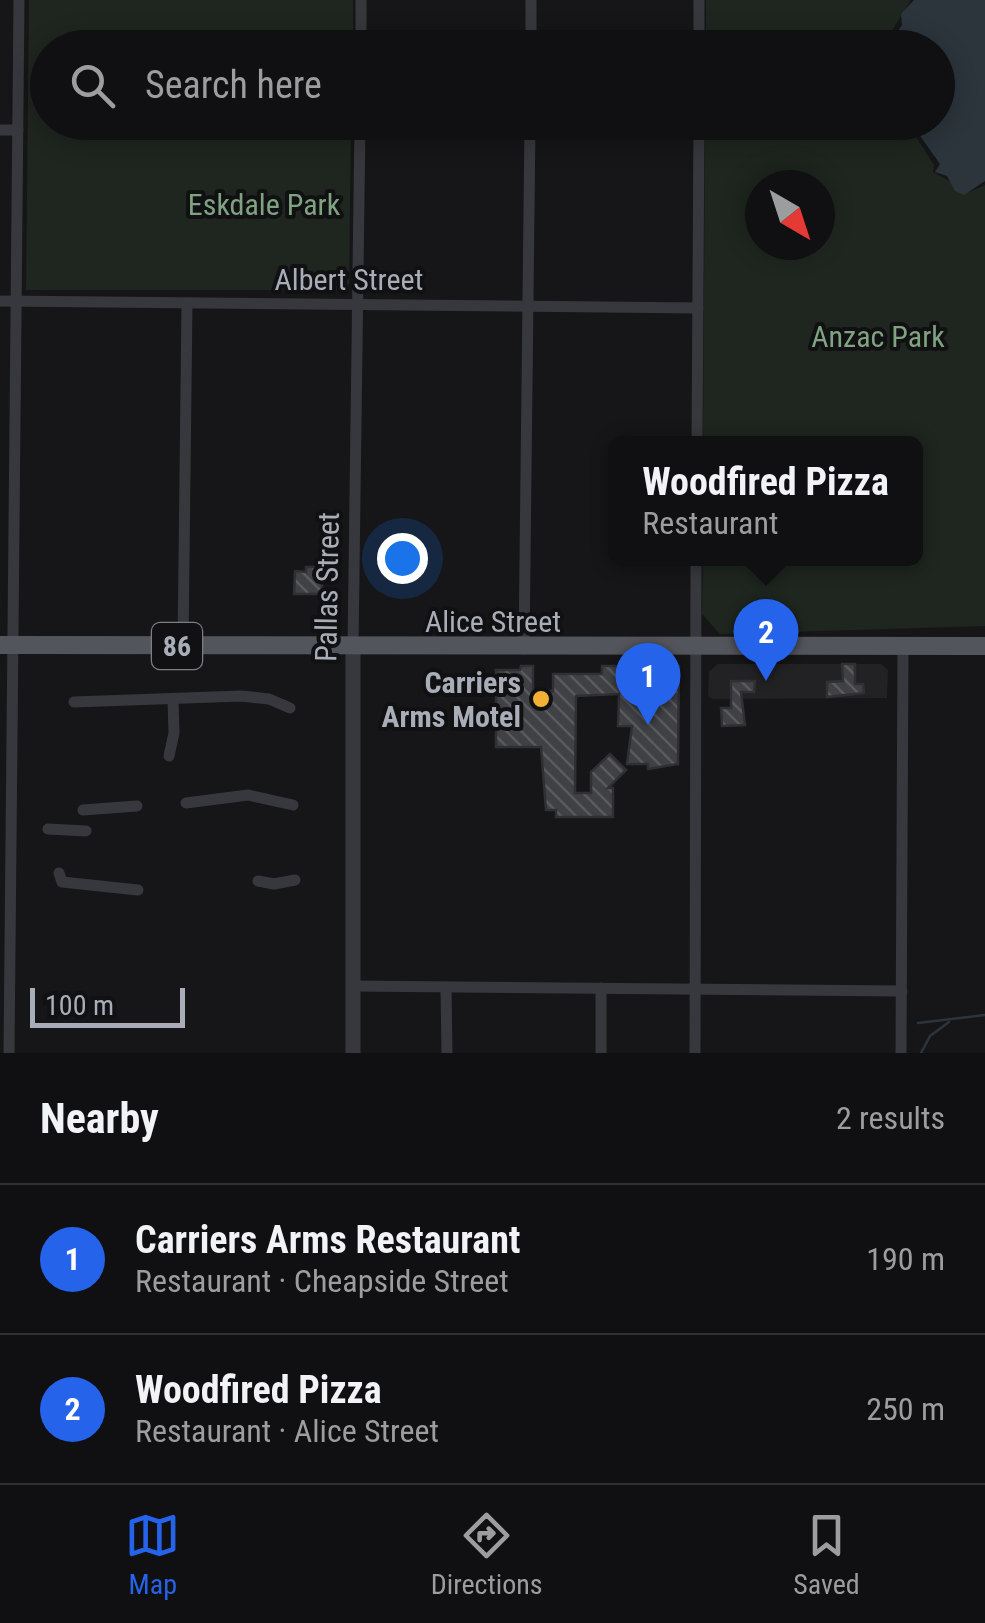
<!DOCTYPE html>
<meta charset="utf-8">
<style>
body{margin:0;font-family:"Roboto Condensed",sans-serif;background:#19191b;color:#f1f3f6}
.compass{position:absolute;left:745px;top:170px;width:90px;height:90px;border-radius:50%;background:#101012;box-shadow:0 5px 25px #0003;rotate:141deg}
.scale{position:absolute;left:30px;bottom:25px;width:155px;box-sizing:border-box;padding-left:10px;border:5px solid #a8adb8;border-top:0;font-size:28px;line-height:35px;white-space:nowrap;color:#a8adb8;-webkit-text-stroke:8px #111113;paint-order:stroke}
.you{position:absolute;left:402px;top:558px;width:35px;height:35px;margin:-25px;border:8px solid #fff;border-radius:50%;background:#1a73e8;box-shadow:0 0 0 15px #1a73e833}
.badge{display:grid;place-items:center;width:65px;height:65px;border-radius:50%;background:#2563eb;color:#fff;font-size:32px;font-weight:700}
.pin{position:absolute;translate:-50% -82px;filter:drop-shadow(0 2px 5px #0008)}
.pin::after{content:'';position:absolute;top:52px;width:35px;height:30px;background:inherit;clip-path:polygon(0 0,100% 0,50% 100%)}
.popup{position:absolute;left:608px;top:436px;width:315px;height:130px;box-sizing:border-box;display:grid;place-content:center;border-radius:15px;background:#101012;filter:drop-shadow(0 2px 8px #0005);font-size:32px;white-space:nowrap;color:#9c9d9f}
.popup b{font-size:38px;color:#f1f3f6}
.popup::after{content:'';position:absolute;left:50%;top:100%;margin-left:-20px;border:20px solid transparent;border-top-color:#101012}
.list{margin:0;padding:0;list-style:none}
h2{display:flex;justify-content:space-between;align-items:center;height:130px;margin:0;padding:0 40px;font-size:42px}
h2 small{font-size:32px;font-weight:400;color:#9c9d9f}
.list li{display:grid;grid-template-columns:65px 1fr auto;gap:30px;align-items:center;box-sizing:border-box;height:150px;padding:0 40px;border-top:2px solid #303032}
.list b{display:block;font-size:38px;white-space:nowrap}
.list p{margin:0;font-size:32px;white-space:nowrap;color:#9c9d9f}
.list em{font-size:32px;font-style:normal;color:#9c9d9f}
.icon{flex:none;width:55px;height:55px;fill:none;stroke:currentColor;stroke-width:2;stroke-linecap:round;stroke-linejoin:round}
.map{position:relative;flex:none;width:985px;height:1053px;overflow:hidden}
.search{position:absolute;background:#101012;box-shadow:0 5px 25px #0003;left:30px;right:30px;top:30px;height:110px;display:flex;align-items:center;gap:25px;box-sizing:border-box;padding:0 35px;border-radius:55px;color:#9c9d9f;font-size:38px}
.sheet{height:430px;background:#101012}
nav{display:flex;justify-content:space-around;align-items:center;box-sizing:border-box;height:140px;border-top:2px solid #303032;background:#101012;font-size:28px;color:#9c9d9f}
nav a{display:grid;justify-items:center;gap:5px}
nav .on{color:#2563eb}
.map>svg:first-child{display:block}
.built{fill:#222225}
.green{fill:#1e261f;fill-rule:evenodd}
.water{fill:#2c353c}
.lines{fill:none;stroke-linecap:round;stroke-linejoin:round}
.stream{stroke:#2c353c;stroke-width:2.5}
.building{fill:url(#building-back-hatch);stroke:#303034;stroke-width:2.5}
.minor{stroke:#37383d;stroke-width:11}
.tertiary{stroke:#37383d;stroke-width:15}
.primary{stroke:#53555c;stroke-width:18}
.poi-dot{fill:#f2b134;stroke:#111113;stroke-width:4}
.labels{text-anchor:middle;dominant-baseline:central;stroke-width:8;stroke-linejoin:round;paint-order:stroke}
.shield{fill:#111113;stroke:#7b7e86;stroke-width:2.5}
.shield-label{font-size:28px;font-weight:bold;fill:#a8adb8}
.park-label{font-size:30px;fill:#7fa381;stroke:#111113}
.street-label{font-size:30px;fill:#a8adb8;stroke:#111113}
.poi-label{font-size:30px;font-weight:bold;fill:#a8adb8;stroke:#111113;text-anchor:end}
</style>
<div class="map">
<svg width="985" height="1053" viewBox="0 0 985 1053">
<defs>
<pattern id="building-back-hatch" width="6" height="6" patternUnits="userSpaceOnUse" patternTransform="scale(2.5)"><rect width="6" height="6" fill="#404145"/><path d="M-1 5l2 2M0 0l6 6M5-1l2 2" fill="none" stroke="#595a5e"/></pattern>
</defs>
<rect width="100%" height="100%" fill="#161618"/>
<path class="built" d="M 718,664 L 881,664 L 888,670 L 887,698 L 713,699 L 708,697 L 709,671 Z"/>
<g class="green">
<path d="M 29,0 L 353,0 L 353,47 L 48,48 L 48,122 L 351,123 L 349,290 L 26,290 Z"/>
<path d="M 706,0 L 911,0 L 888,37 L 888,48 L 706,47 Z"/>
<path d="M 705,123 L 907,123 L 934,165 L 933,172 L 969,192 L 985,185 L 985,626 L 720,634 L 702,614 L 703,559 L 916,558 L 916,443 L 703,443 ZM 760,185 L 820,185 L 820,245 L 760,245 Z"/>
</g>
<path class="water" d="M 914,0 L 985,0 L 985,181 L 964,195 L 955,191 L 947,176 L 935,172 L 940,164 L 911,123 L 938,122 L 938,48 L 887,47 L 902,25 L 901,14 Z"/>
<g class="lines">
<g class="stream">
<path d="M 918,1023 L 985,1015"/>
<path d="M 921,1053 L 930,1036 L 949,1022"/>
</g>
</g>
<g class="building">
<path d="M 306,567 L 322,567 L 322,594 L 294,594 L 295,571 L 306,572 Z"/>
<path d="M 842,664 L 855,664 L 855,684 L 863,684 L 864,693 L 827,697 L 827,682 L 843,681 Z"/>
<path d="M 521,666 L 533,666 L 533,690 L 553,691 L 553,674 L 602,674 L 602,666 L 679,666 L 678,764 L 648,769 L 648,764 L 627,764 L 632,726 L 618,726 L 619,694 L 576,696 L 575,793 L 591,793 L 591,772 L 610,754 L 626,770 L 608,788 L 613,788 L 613,817 L 556,817 L 556,810 L 546,810 L 541,747 L 496,747 L 496,670 L 520,670 Z"/>
<path d="M 731,681 L 755,681 L 754,692 L 741,692 L 745,725 L 722,726 L 721,708 L 731,708 Z"/>
</g>
<g class="lines">
<g class="minor">
<path d="M 361,48 L 361,0"/>
<path d="M 531,48 L 531,0"/>
<path d="M 699,48 L 699,0"/>
<path d="M 0,130 L 18,130"/>
<path d="M 0,301 L 698,308"/>
<path d="M 697,443 L 699,122"/>
<path d="M 183,646 L 187,303"/>
<path d="M 353,647 L 360,122"/>
<path d="M 524,649 L 530,122"/>
<path d="M 74,702 L 241,696 L 269,699 L 290,708"/>
<path d="M 169,756 L 174,733 L 173,700"/>
<path d="M 186,803 L 248,795 L 293,805"/>
<path d="M 83,810 L 137,806"/>
<path d="M 48,829 L 86,831"/>
<path d="M 59,873 L 62,882 L 138,890"/>
<path d="M 258,881 L 274,884 L 295,880"/>
<path d="M 353,986 L 902,991"/>
<path d="M 446,987 L 447,1053"/>
<path d="M 601,988 L 601,1053"/>
<path d="M 9,1053 L 19,0"/>
<path d="M 695,1053 L 696,558"/>
<path d="M 901,1053 L 903,648"/>
</g>
<path class="tertiary" d="M 353,1053 L 353,647"/>
<path class="primary" d="M 0,645 L 985,646"/>
</g>
<circle class="poi-dot" cx="541" cy="699" r="10"/>
<g class="labels">
<rect class="shield" x="152" y="623" width="50" height="46" rx="8"/>
<g class="shield-label">
<text x="177" y="646">86</text>
</g>
<g class="park-label">
<text x="264" y="204">Eskdale Park</text>
<text x="878" y="336">Anzac Park</text>
</g>
<g class="street-label">
<text x="349" y="279">Albert Street</text>
<text transform="translate(327 587) rotate(-89)">Pallas Street</text>
<text x="493" y="621">Alice Street</text>
</g>
<g class="poi-label">
<text x="521" y="682">Carriers<tspan x="521" dy="34">Arms Motel</tspan></text>
</g>
</g>
</svg>
<svg class="compass" viewBox="-18 -18 36 36"><path d="M0-13l5 13h-10z" fill="#e53935"/><path d="M0 13l5-13h-10z" fill="#9c9d9f"/></svg>
<div class="scale">100 m</div>
<div class="you"></div>
<div class="pin badge" style="left:648px;top:725px">1</div>
<div class="pin badge" style="left:766px;top:681px">2</div>
<div class="popup"><b>Woodfired Pizza</b>Restaurant</div>
<div class="search"><svg class="icon" aria-label="search" viewBox="0 0 24 24"><circle cx="10" cy="10" r="6"/><path d="M15 15l6 6"/></svg>Search here</div>
</div>
<section class="sheet">
<h2>Nearby<small>2 results</small></h2>
<ul class="list">
<li><span class="badge">1</span><div><b>Carriers Arms Restaurant</b><p>Restaurant · Cheapside Street</p></div><em>190 m</em></li>
<li><span class="badge">2</span><div><b>Woodfired Pizza</b><p>Restaurant · Alice Street</p></div><em>250 m</em></li>
</ul>
</section>
<nav>
<a class="on"><svg class="icon" aria-label="map" viewBox="0 0 24 24"><path d="M3 6l6-2 6 2 6-2v14l-6 2-6-2-6 2zM9 4v14M15 6v14"/></svg>Map</a>
<a><svg class="icon" aria-label="directions" viewBox="0 0 24 24"><path d="M12 3l9 9-9 9-9-9zM9 14v-3h6M13 9l2 2-2 2"/></svg>Directions</a>
<a><svg class="icon" aria-label="saved" viewBox="0 0 24 24"><path d="M7 4h10v16l-5-4-5 4z"/></svg>Saved</a>
</nav>
